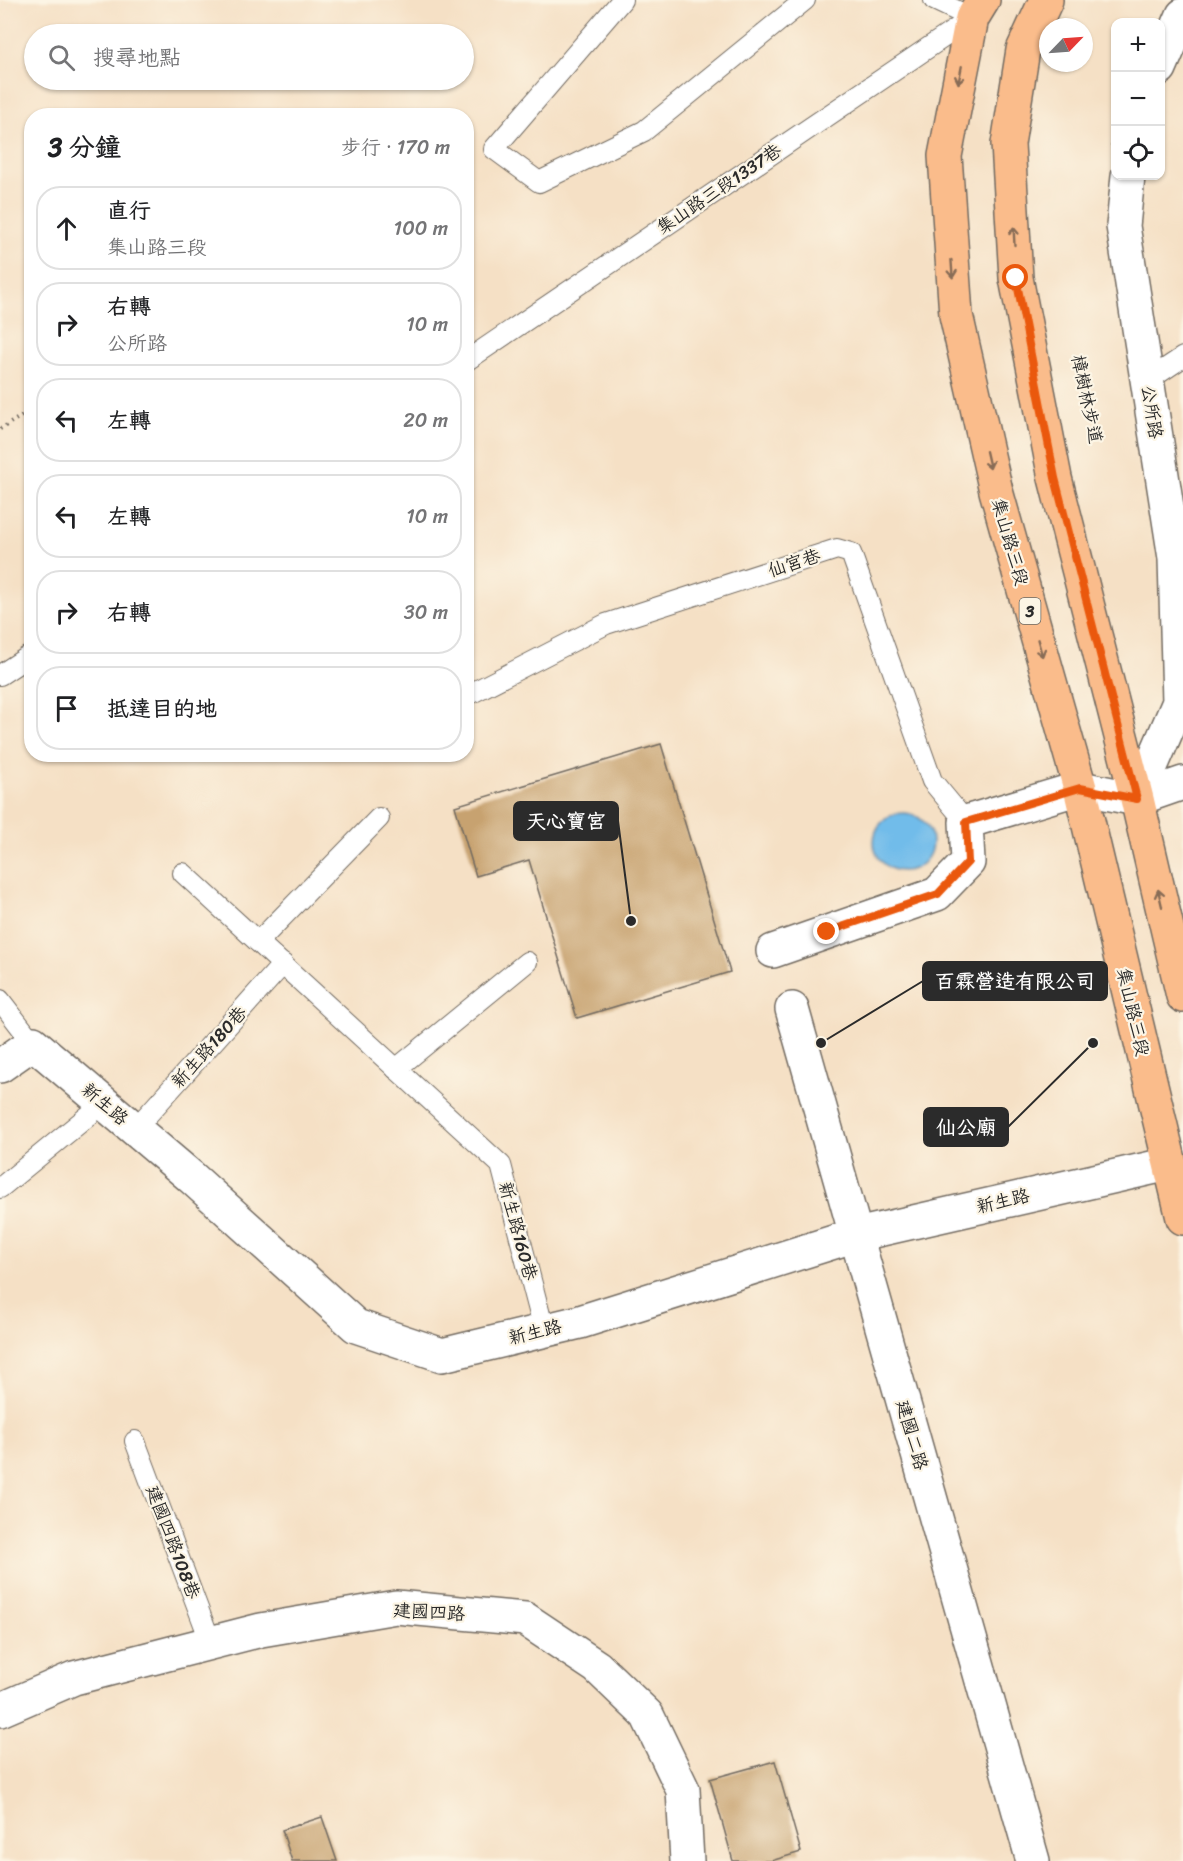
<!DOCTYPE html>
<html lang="zh-TW">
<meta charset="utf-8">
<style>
body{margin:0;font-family:Sriracha,"LXGW WenKai TC",sans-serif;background:#f6f6f6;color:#202124}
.controls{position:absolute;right:18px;top:18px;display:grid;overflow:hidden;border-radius:12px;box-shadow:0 2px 4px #0004}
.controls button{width:54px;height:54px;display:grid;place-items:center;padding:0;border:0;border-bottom:2px solid #e0e0e0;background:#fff;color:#202124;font:30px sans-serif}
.compass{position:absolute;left:1039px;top:18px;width:54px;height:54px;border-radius:50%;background:#fff;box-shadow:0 2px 4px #0004;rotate:65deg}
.stop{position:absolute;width:18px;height:18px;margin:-14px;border:4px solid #ea580c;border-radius:50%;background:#fff}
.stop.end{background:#ea580c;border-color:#fff;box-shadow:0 2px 6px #0008}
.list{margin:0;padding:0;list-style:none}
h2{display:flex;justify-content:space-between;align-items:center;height:78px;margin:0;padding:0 24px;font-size:26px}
h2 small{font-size:20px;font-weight:400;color:#757577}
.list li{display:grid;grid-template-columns:39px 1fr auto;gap:18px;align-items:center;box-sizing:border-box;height:84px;margin:0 12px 12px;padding:0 12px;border:2px solid #e0e0e0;border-radius:24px}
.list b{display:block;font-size:22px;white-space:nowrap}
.list p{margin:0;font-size:20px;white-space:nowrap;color:#757577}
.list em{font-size:20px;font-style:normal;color:#757577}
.icon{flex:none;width:33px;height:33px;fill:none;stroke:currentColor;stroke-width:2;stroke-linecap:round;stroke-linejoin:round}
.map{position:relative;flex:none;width:1183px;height:1861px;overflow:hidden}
.search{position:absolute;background:#fff;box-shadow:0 2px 4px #0004;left:24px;top:24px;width:450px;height:66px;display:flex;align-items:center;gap:15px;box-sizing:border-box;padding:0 21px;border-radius:33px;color:#757577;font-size:22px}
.panel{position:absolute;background:#fff;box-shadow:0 2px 4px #0004;left:24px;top:108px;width:450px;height:654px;border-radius:24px}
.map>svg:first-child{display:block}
.water{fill:#71bcea;stroke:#4e748a;stroke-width:1.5}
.building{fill:#c7a270}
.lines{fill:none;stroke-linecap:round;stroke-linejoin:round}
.lane-casing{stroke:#726a61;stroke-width:22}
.street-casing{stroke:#726a61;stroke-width:36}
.primary-casing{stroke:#726a61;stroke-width:36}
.path{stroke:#726a61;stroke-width:4;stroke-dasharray:1.5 4.5;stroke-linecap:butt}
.lane{stroke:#fff;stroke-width:20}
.street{stroke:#fff;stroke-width:33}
.primary{stroke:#fabc8b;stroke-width:33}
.oneway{stroke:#886c56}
.route{stroke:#ea580c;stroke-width:8}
.labels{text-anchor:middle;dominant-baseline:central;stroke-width:4.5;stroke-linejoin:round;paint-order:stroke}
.shield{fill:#fcf5e5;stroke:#6a6863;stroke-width:1.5}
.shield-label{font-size:16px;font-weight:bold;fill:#2b2b2b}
.street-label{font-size:18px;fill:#2b2b2b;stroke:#fcf5e5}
.leader{fill:none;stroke:#2b2b2b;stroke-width:2}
.callout-dot{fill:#2b2b2b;stroke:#fcf5e5;stroke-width:2}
.callout{fill:#2b2b2b;stroke:#2b2b2b;stroke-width:2}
.callout-label{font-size:20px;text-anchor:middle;font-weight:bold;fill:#fff}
</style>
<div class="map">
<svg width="1183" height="1861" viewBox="0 0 1183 1861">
<rect width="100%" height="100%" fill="#fcf5e5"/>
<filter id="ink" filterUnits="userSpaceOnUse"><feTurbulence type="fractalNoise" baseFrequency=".0167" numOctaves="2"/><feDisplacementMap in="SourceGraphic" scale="12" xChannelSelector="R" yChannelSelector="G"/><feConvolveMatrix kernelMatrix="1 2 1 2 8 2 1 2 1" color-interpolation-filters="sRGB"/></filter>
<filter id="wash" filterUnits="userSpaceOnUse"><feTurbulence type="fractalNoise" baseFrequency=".008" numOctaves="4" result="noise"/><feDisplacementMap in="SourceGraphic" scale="24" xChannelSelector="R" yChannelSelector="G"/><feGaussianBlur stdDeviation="1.35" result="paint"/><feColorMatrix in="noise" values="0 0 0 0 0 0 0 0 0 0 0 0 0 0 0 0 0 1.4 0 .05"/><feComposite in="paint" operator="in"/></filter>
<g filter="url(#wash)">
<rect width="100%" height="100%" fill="#f5e0c5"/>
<circle class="water" cx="903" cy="842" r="29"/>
<g id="blocks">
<g class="building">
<path d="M 661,744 L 730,972 L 577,1018 L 529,860 L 476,876 L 455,806 Z"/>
<path d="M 775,1761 L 801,1852 L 771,1861 L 733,1861 L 710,1779 Z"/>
<path d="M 322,1817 L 337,1861 L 292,1861 L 282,1830 Z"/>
</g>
</g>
</g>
<g filter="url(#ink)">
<use href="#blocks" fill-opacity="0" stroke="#726a61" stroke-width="1.5"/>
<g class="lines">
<g class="lane-casing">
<g id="lane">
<path d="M 622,0 L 494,149 L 539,182 L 644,131 L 805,0"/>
<path d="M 934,0 L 972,18"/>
<path d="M 466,361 L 972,18"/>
<path d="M 1147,381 L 1183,357"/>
<path d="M 0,675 L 32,654"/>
<path d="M 466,696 L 606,624 L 837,549 L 851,553 L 932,781 L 966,822"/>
<path d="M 183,873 L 501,1165 L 544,1330"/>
<path d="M 258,942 L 379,818"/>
<path d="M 0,1000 L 33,1043"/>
<path d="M 396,1069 L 527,962"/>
<path d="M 135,1129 L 283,964"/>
<path d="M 0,1188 L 104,1103"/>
<path d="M 135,1441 L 211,1643"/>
</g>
</g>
<g class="street-casing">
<g id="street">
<path d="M 1160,68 L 1183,15"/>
<path d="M 1137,799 L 1183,783"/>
<path d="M 773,951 L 937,894 L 968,862 L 966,822 L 1080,788 L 1137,799 L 1179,702 L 1175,558 L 1123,226 L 1128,176"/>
<path d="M 792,1009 L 1033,1861"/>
<path d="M 0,1066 L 33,1043 L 190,1176 L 356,1326 L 442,1355 L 580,1322 L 856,1235 L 1169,1164"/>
<path d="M 0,1710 L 74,1678 L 261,1630 L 396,1607 L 525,1619 L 597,1667 L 647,1715 L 683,1790 L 687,1861"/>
</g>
</g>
<g class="primary-casing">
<g id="primary">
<path d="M 983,0 L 972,18 L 945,156 L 956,315 L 996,491 L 1080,788 L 1183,1218"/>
<path d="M 1046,0 L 1023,50 L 1008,144 L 1016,278 L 1055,478 L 1137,799 L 1183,996"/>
</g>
</g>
<g class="path">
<path d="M 1112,146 L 1116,133"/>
<path d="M 0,429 L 32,410"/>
</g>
<use href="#lane" class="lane"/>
<use href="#street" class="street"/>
<use href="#primary" class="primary"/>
</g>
<defs><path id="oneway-shaft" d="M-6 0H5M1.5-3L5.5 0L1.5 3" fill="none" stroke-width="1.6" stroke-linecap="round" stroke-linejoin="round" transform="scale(1.5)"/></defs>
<g class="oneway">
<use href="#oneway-shaft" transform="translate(960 75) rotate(101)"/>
<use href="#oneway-shaft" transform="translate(1014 236) rotate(-93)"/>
<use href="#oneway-shaft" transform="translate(952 269) rotate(86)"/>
<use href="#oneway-shaft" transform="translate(988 460) rotate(77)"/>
<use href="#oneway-shaft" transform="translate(1040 648) rotate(74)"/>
<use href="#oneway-shaft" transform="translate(1160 898) rotate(-103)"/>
</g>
</g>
<g class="lines" filter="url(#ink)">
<path class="route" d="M 827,932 L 938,894 L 968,862 L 966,822 L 1080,788 L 1137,799 L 1055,478 L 1016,278"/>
</g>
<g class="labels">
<rect class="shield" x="1019.5" y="598" width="21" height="26" rx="4.5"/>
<g class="shield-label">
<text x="1030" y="611">3</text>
</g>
<g class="street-label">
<text transform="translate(719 189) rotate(-34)">集山路三段1337巷</text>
<text transform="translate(1087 399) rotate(78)">樟樹林步道</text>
<text transform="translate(1152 412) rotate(81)">公所路</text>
<text transform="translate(1010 542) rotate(74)">集山路三段</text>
<text transform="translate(794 563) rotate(-18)">仙宮巷</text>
<text transform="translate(1133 1012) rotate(77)">集山路三段</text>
<text transform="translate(209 1047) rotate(-48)">新生路180巷</text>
<text transform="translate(105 1104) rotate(40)">新生路</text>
<text transform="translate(1003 1201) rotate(-13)">新生路</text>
<text transform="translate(518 1231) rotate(75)">新生路160巷</text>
<text transform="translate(535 1332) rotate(-14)">新生路</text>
<text transform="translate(912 1435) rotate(74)">建國二路</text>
<text transform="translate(173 1542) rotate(69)">建國四路108巷</text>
<text transform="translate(429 1612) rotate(3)">建國四路</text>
</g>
</g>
<path class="leader" d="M631 921L618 821M821 1043L923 981M1093 1043L1008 1127"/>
<g class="callout-dot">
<circle cx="631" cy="921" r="6"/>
<circle cx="821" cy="1043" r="6"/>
<circle cx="1093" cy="1043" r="6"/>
</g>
<g class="callout">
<rect x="514" y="802" width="104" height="38" rx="6"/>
<rect x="923" y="962" width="184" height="38" rx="6"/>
<rect x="924" y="1108" width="84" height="38" rx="6"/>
</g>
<g class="callout-label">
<text x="566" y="828">天心寶宮</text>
<text x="1015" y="988">百霖營造有限公司</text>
<text x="966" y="1134">仙公廟</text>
</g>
</svg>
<div class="controls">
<button>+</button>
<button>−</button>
<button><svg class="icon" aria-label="locate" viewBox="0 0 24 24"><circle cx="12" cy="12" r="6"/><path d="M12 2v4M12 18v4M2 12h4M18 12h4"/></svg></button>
</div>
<svg class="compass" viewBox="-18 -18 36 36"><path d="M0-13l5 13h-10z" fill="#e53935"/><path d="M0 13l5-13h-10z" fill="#757577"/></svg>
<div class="stop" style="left:1016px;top:278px"></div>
<div class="stop end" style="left:827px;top:932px"></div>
<div class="search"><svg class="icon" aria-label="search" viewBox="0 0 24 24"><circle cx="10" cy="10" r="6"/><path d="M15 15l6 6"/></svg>搜尋地點</div>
<section class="panel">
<h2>3 分鐘<small>步行 · 170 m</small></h2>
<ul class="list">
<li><svg class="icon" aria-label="ahead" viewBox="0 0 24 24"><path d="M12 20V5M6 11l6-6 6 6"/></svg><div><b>直行</b><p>集山路三段</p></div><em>100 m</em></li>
<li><svg class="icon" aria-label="right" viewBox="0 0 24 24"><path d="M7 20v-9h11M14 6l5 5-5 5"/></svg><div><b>右轉</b><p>公所路</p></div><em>10 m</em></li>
<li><svg class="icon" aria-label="left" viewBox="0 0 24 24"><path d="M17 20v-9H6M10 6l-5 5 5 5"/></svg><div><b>左轉</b></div><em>20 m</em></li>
<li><svg class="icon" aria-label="left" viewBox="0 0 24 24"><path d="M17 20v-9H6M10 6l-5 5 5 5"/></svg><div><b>左轉</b></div><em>10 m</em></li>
<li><svg class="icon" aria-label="right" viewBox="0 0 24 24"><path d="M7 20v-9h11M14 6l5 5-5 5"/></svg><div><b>右轉</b></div><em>30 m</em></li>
<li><svg class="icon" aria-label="arrive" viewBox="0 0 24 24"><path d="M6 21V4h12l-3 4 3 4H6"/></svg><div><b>抵達目的地</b></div></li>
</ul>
</section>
</div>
